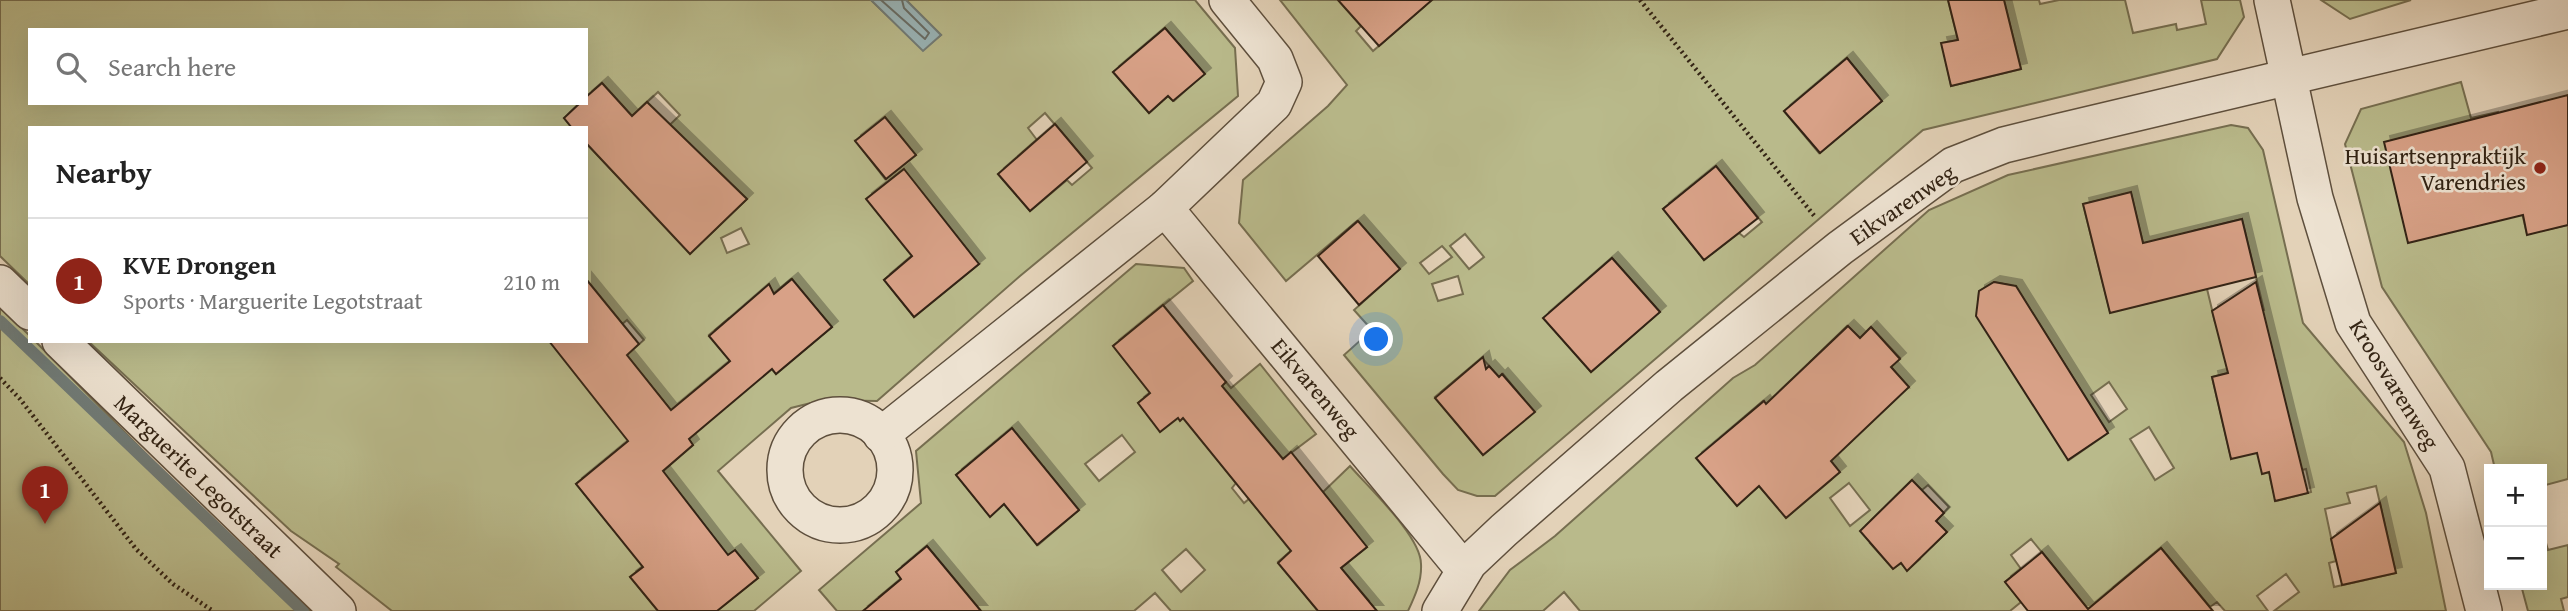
<!DOCTYPE html>
<meta charset="utf-8">
<style>
body{margin:0;font-family:"Gentium Book Plus",serif;background:#f2f2f2;color:#222}
.controls{position:absolute;right:21px;bottom:21px;display:grid;overflow:hidden;border-radius:0px;box-shadow:0 7px 28px #0002}
.controls button{width:63px;height:63px;display:grid;place-items:center;padding:0;border:0;border-bottom:2px solid #e0e0e0;background:#fff;color:#222;font:35px sans-serif}
.you{position:absolute;left:1377px;top:340px;width:24px;height:24px;margin:-18px;border:5px solid #fff;border-radius:50%;background:#1a73e8;box-shadow:0 0 0 10px #1a73e833}
.badge{display:grid;place-items:center;width:46px;height:46px;border-radius:50%;background:#8f2418;color:#fff;font-size:23px;font-weight:700}
.pin{position:absolute;translate:-50% -58px;filter:drop-shadow(0 2px 4px #0008)}
.pin::after{content:'';position:absolute;top:37px;width:24px;height:21px;background:inherit;clip-path:polygon(0 0,100% 0,50% 100%)}
.list{margin:0;padding:0;list-style:none}
h2{display:flex;justify-content:space-between;align-items:center;height:91px;margin:0;padding:0 28px;font-size:30px}
h2 small{font-size:23px;font-weight:400;color:#767676}
.list li{display:grid;grid-template-columns:46px 1fr auto;gap:21px;align-items:center;box-sizing:border-box;height:126px;padding:0 28px;border-top:2px solid #e0e0e0}
.list b{display:block;font-size:26px;white-space:nowrap}
.list p{margin:0;font-size:23px;white-space:nowrap;color:#767676}
.list em{font-size:23px;font-style:normal;color:#767676}
.icon{flex:none;width:38px;height:38px;fill:none;stroke:currentColor;stroke-width:2;stroke-linecap:round;stroke-linejoin:round}
.map{position:relative;flex:none;width:2568px;height:611px;overflow:hidden}
.search{position:absolute;background:#fff;box-shadow:0 7px 28px #0002;left:28px;top:28px;width:560px;height:77px;display:flex;align-items:center;gap:18px;box-sizing:border-box;padding:0 24px;border-radius:0px;color:#767676;font-size:26px}
.panel{position:absolute;background:#fff;box-shadow:0 7px 28px #0002;left:28px;top:126px;width:560px;height:217px;border-radius:0px}
.map>svg:first-child{display:block}
.green{fill:#b9ba8b;stroke:#766e50;stroke-width:2;fill-rule:evenodd}
.water{fill:#99b5b9;stroke:#707b77;stroke-width:2}
.lines{fill:none;stroke-linecap:round;stroke-linejoin:round}
.shore{stroke:#666c66;stroke-width:2}
.stream{stroke:#707b77;stroke-width:12}
.building{fill:#d8a187;stroke:#322314;stroke-width:2;filter:url(#shadow)}
.minor-casing{stroke:#5e4f3d;stroke-width:38}
.path{stroke:#322314;stroke-width:4.5;stroke-dasharray:2 3.5;stroke-linecap:butt}
.minor{stroke:#ede2d1;stroke-width:35}
.poi-dot{fill:#8f2418;stroke:#ede2d1;stroke-width:2.5}
.labels{text-anchor:middle;dominant-baseline:central;stroke-width:5;stroke-linejoin:round;paint-order:stroke}
.poi-label{font-size:23px;fill:#322314;stroke:#ede2d1;text-anchor:end}
.street-label{font-size:23px;fill:#322314;stroke:#ede2d1}
</style>
<div class="map">
<svg width="2568" height="611" viewBox="0 0 2568 611">
<defs>
<filter id="shadow"><feDropShadow dx="6" dy="-6" stdDeviation="0" flood-color="#0004"/></filter>
</defs>
<rect width="100%" height="100%" fill="#e3d2b8"/>
<filter id="stains"><feTurbulence type="fractalNoise" baseFrequency=".00286" numOctaves="4"/><feColorMatrix values="0 0 0 0 .2 0 0 0 0 .09 0 0 0 0 .02 0 0 0 .5 -.17"/></filter>
<radialGradient id="worn" r=".72"><stop offset=".6" stop-color="#630" stop-opacity="0"/><stop offset="1" stop-color="#630" stop-opacity=".3"/></radialGradient>
<g class="green">
<path d="M 0,0 L 871,0 L 923,50 L 941,35 L 906,0 L 1195,0 L 1235,48 L 1238,96 L 1020,276 L 877,401 L 823,400 L 791,408 L 718,471 L 801,571 L 754,611 L 717,611 L 758,578 L 735,550 L 728,555 L 700,520 L 630,577 L 658,611 L 392,611 L 336,567 L 339,564 L 291,531 L 88,341 L 586,341 L 586,143 L 690,253 L 747,199 L 714,167 L 697,184 L 655,139 L 680,115 L 658,92 L 632,116 L 602,83 L 586,97 L 586,30 L 30,30 L 30,103 L 580,103 L 564,118 L 572,128 L 30,128 L 30,285 L 0,256 ZM 1165,28 L 1204,74 L 1174,101 L 1168,96 L 1149,113 L 1113,72 ZM 1045,113 L 1092,168 L 1072,185 L 1067,180 L 1030,211 L 998,174 L 1037,140 L 1028,128 ZM 856,141 L 915,155 L 885,179 ZM 741,228 L 749,244 L 727,253 L 721,238 ZM 912,256 L 979,264 L 914,317 L 884,280 ZM 791,279 L 832,327 L 776,374 L 762,358 L 730,361 L 709,335 L 729,318 L 736,325 ZM 627,320 L 644,340 L 613,367 L 595,347 ZM 638,370 L 687,430 L 684,433 L 693,445 L 663,471 L 669,480 L 611,527 L 576,484 L 631,439 Z"/>
<path d="M 1280,0 L 1338,0 L 1361,26 L 1356,31 L 1373,51 L 1425,6 L 1420,0 L 1948,0 L 1958,40 L 1942,43 L 1951,86 L 2021,69 L 2004,0 L 2039,0 L 2040,4 L 2059,0 L 2125,0 L 2133,33 L 2176,24 L 2177,30 L 2206,24 L 2201,0 L 2240,0 L 2244,17 L 2217,59 L 1923,130 L 1495,496 L 1477,496 L 1458,490 L 1443,474 L 1344,355 L 1372,330 L 1354,310 L 1400,269 L 1357,221 L 1286,281 L 1239,223 L 1243,180 L 1328,106 L 1347,85 ZM 1847,58 L 1882,101 L 1819,153 L 1784,111 ZM 1716,167 L 1762,222 L 1744,237 L 1739,233 L 1704,260 L 1663,209 ZM 1465,234 L 1484,257 L 1469,269 L 1450,246 ZM 1442,246 L 1452,257 L 1429,274 L 1420,263 ZM 1612,258 L 1660,312 L 1591,372 L 1544,318 ZM 1458,276 L 1463,294 L 1438,301 L 1432,284 ZM 1482,358 L 1499,377 L 1503,374 L 1534,412 L 1483,455 L 1435,397 Z"/>
<path d="M 2321,0 L 2411,0 L 2350,19 Z"/>
<path d="M 2461,82 L 2471,118 L 2498,112 L 2527,234 L 2568,225 L 2568,479 L 2542,486 L 2542,469 L 2495,469 L 2491,452 L 2382,287 L 2345,144 L 2361,109 Z"/>
<path d="M 2231,125 L 2248,128 L 2263,150 L 2303,323 L 2404,442 L 2426,513 L 2446,611 L 2274,611 L 2299,592 L 2286,574 L 2257,596 L 2268,611 L 2225,611 L 2217,602 L 2210,607 L 2161,548 L 2114,587 L 2133,611 L 2059,611 L 2059,573 L 2031,539 L 2011,555 L 2021,569 L 2005,582 L 2021,602 L 2010,611 L 1580,611 L 1564,592 L 1543,611 L 1479,611 L 1510,570 L 1555,536 L 1733,378 L 1755,365 L 1929,210 L 2008,175 ZM 2131,193 L 2157,301 L 2110,312 L 2083,204 ZM 2242,219 L 2264,310 L 2215,322 L 2193,231 ZM 1994,282 L 2009,285 L 2021,295 L 2108,433 L 2069,460 L 1978,306 L 1979,291 ZM 1847,326 L 1860,338 L 1871,327 L 1900,358 L 1891,367 L 1908,387 L 1811,361 ZM 2275,361 L 2231,458 L 2212,377 ZM 2109,382 L 2127,409 L 2109,422 L 2091,395 ZM 1763,401 L 1831,480 L 1787,517 L 1759,486 L 1737,505 L 1697,458 ZM 2149,427 L 2174,468 L 2155,480 L 2130,439 ZM 2294,448 L 2298,465 L 2262,474 ZM 2306,469 L 2311,492 L 2276,501 L 2270,478 ZM 1911,481 L 1922,490 L 1928,485 L 1949,507 L 1936,521 L 1946,533 L 1932,546 L 1896,496 ZM 1849,483 L 1870,510 L 1850,526 L 1830,498 ZM 2376,486 L 2396,573 L 2334,587 L 2329,563 L 2336,561 L 2325,509 L 2350,503 L 2347,493 ZM 1891,525 L 1920,559 L 1907,570 L 1901,563 L 1893,569 L 1870,543 Z"/>
<path d="M 1136,264 L 1184,268 L 1193,281 L 1113,346 L 1150,393 L 1138,403 L 1151,420 L 1168,407 L 1180,420 L 1226,382 L 1231,388 L 1260,364 L 1316,434 L 1283,459 L 1217,459 L 1236,483 L 1232,488 L 1244,503 L 1249,499 L 1259,511 L 1306,471 L 1321,494 L 1350,466 C 1368,487 1421,536 1421,564 C 1422,581 1415,596 1408,611 L 1357,611 L 1369,601 L 1341,568 L 1367,547 L 1337,512 L 1278,562 L 1318,611 L 1171,611 L 1155,593 L 1134,611 L 981,611 L 927,546 L 896,572 L 901,579 L 879,597 L 890,611 L 837,611 L 819,590 L 921,503 L 916,451 ZM 1012,429 L 1079,510 L 1038,545 L 1004,504 L 990,516 L 956,475 ZM 1122,435 L 1135,452 L 1099,481 L 1085,464 ZM 1186,549 L 1205,570 L 1181,592 L 1162,570 Z"/>
<path d="M 0,307 L 30,336 L 30,341 L 35,341 L 235,544 L 310,611 L 0,611 Z"/>
<path d="M 2542,529 L 2548,550 L 2568,545 L 2568,597 L 2561,599 L 2564,611 L 2528,611 L 2521,585 L 2542,585 Z"/>
</g>
<path class="water" d="M 871,0 L 906,0 L 941,35 L 923,51 Z"/>
<g class="lines">
<path class="shore" d="M 881,0 L 925,39 L 929,33 L 904,8 L 902,0"/>
<path class="stream" d="M 0,321 L 303,611"/>
</g>
<g class="building">
<path d="M 1338,0 L 1432,0 L 1379,46 Z"/>
<path d="M 1948,0 L 2004,0 L 2021,69 L 1951,86 L 1941,43 L 1958,40 Z"/>
<path d="M 1165,28 L 1205,74 L 1173,101 L 1168,96 L 1149,113 L 1113,72 Z"/>
<path d="M 1847,58 L 1882,101 L 1820,153 L 1784,111 Z"/>
<path d="M 602,83 L 632,116 L 647,102 L 747,199 L 690,254 L 586,143 L 586,128 L 572,128 L 564,118 L 580,103 L 586,103 L 586,97 Z"/>
<path d="M 2568,95 L 2568,225 L 2527,235 L 2523,215 L 2408,243 L 2384,142 Z"/>
<path d="M 885,117 L 916,155 L 886,179 L 855,141 Z"/>
<path d="M 1055,124 L 1087,162 L 1030,211 L 998,174 Z"/>
<path d="M 1716,166 L 1758,218 L 1704,260 L 1663,209 Z"/>
<path d="M 904,169 L 979,264 L 914,317 L 884,280 L 912,256 L 866,199 Z"/>
<path d="M 2131,192 L 2143,243 L 2242,219 L 2256,277 L 2110,313 L 2083,204 Z"/>
<path d="M 1358,221 L 1400,269 L 1359,305 L 1318,256 Z"/>
<path d="M 1612,258 L 1660,312 L 1591,372 L 1543,318 Z"/>
<path d="M 586,279 L 639,344 L 627,355 L 671,410 L 730,361 L 709,336 L 769,284 L 774,294 L 792,279 L 832,327 L 776,374 L 772,369 L 689,439 L 693,445 L 663,471 L 728,555 L 735,550 L 758,578 L 717,611 L 658,611 L 630,577 L 643,567 L 576,484 L 628,441 L 549,341 L 586,341 Z"/>
<path d="M 1994,282 L 2016,286 L 2108,433 L 2068,460 L 1976,316 L 1979,291 Z"/>
<path d="M 2256,282 L 2308,493 L 2275,501 L 2269,472 L 2262,474 L 2257,453 L 2231,459 L 2212,377 L 2228,373 L 2212,311 Z"/>
<path d="M 1163,305 L 1226,382 L 1222,386 L 1283,459 L 1291,452 L 1367,547 L 1341,568 L 1377,611 L 1318,611 L 1278,563 L 1291,551 L 1183,418 L 1180,421 L 1178,418 L 1160,432 L 1138,403 L 1150,393 L 1113,346 Z"/>
<path d="M 1848,326 L 1860,338 L 1871,327 L 1900,359 L 1891,367 L 1909,387 L 1831,461 L 1840,472 L 1786,518 L 1759,486 L 1737,506 L 1696,458 L 1764,401 L 1766,404 Z"/>
<path d="M 1483,357 L 1486,369 L 1489,366 L 1499,377 L 1502,374 L 1535,412 L 1483,455 L 1435,398 Z"/>
<path d="M 1012,428 L 1079,510 L 1037,545 L 1004,504 L 990,517 L 956,475 Z"/>
<path d="M 1912,480 L 1944,513 L 1936,521 L 1947,532 L 1907,571 L 1901,563 L 1893,569 L 1860,531 Z"/>
<path d="M 2380,503 L 2396,573 L 2342,585 L 2331,539 Z"/>
<path d="M 927,546 L 981,611 L 863,611 L 901,579 L 896,572 Z"/>
<path d="M 2161,548 L 2213,611 L 2028,611 L 2005,582 L 2042,552 L 2088,609 Z"/>
</g>
<g class="lines">
<g class="minor-casing">
<g id="minor">
<path d="M 2272,0 L 2315,198 L 2353,323 L 2447,468 L 2484,611"/>
<path d="M 1165,208 L 1464,570"/>
<path d="M 0,283 L 30,312"/>
<path d="M 60,341 L 338,611"/>
<circle cx="840" cy="470" r="55"/>
<path d="M 881,435 L 1165,208 L 1274,104 L 1284,82 L 1275,59 L 1227,0"/>
<path d="M 1440,611 L 1469,563 L 1504,530 L 1669,386 L 1840,248 L 1953,165 L 2004,145 L 2061,131 L 2568,11"/>
</g>
</g>
<g class="path">
<path d="M 1640,0 L 1816,218"/>
<path d="M 0,378 L 20,399 L 136,549 L 173,584 L 213,611"/>
</g>
<use href="#minor" class="minor"/>
</g>
<circle class="poi-dot" cx="2540" cy="168" r="7"/>
<g class="labels">
<g class="poi-label">
<text x="2526" y="155">Huisartsenpraktijk<tspan x="2526" dy="26">Varendries</tspan></text>
</g>
<g class="street-label">
<text transform="translate(1902 204) rotate(-35)">Eikvarenweg</text>
<text transform="translate(2395 384) rotate(58)">Kroosvarenweg</text>
<text transform="translate(1316 388) rotate(50)">Eikvarenweg</text>
<text transform="translate(199 476) rotate(44)">Marguerite Legotstraat</text>
</g>
</g>
<rect width="100%" height="100%" filter="url(#stains)"/>
<rect width="100%" height="100%" fill="url(#worn)"/>
</svg>
<div class="controls">
<button>+</button>
<button>−</button>
</div>
<div class="you"></div>
<div class="pin badge" style="left:45px;top:524px">1</div>
<div class="search"><svg class="icon" aria-label="search" viewBox="0 0 24 24"><circle cx="10" cy="10" r="6"/><path d="M15 15l6 6"/></svg>Search here</div>
<section class="panel">
<h2>Nearby<small></small></h2>
<ul class="list">
<li><span class="badge">1</span><div><b>KVE Drongen</b><p>Sports · Marguerite Legotstraat</p></div><em>210 m</em></li>
</ul>
</section>
</div>
